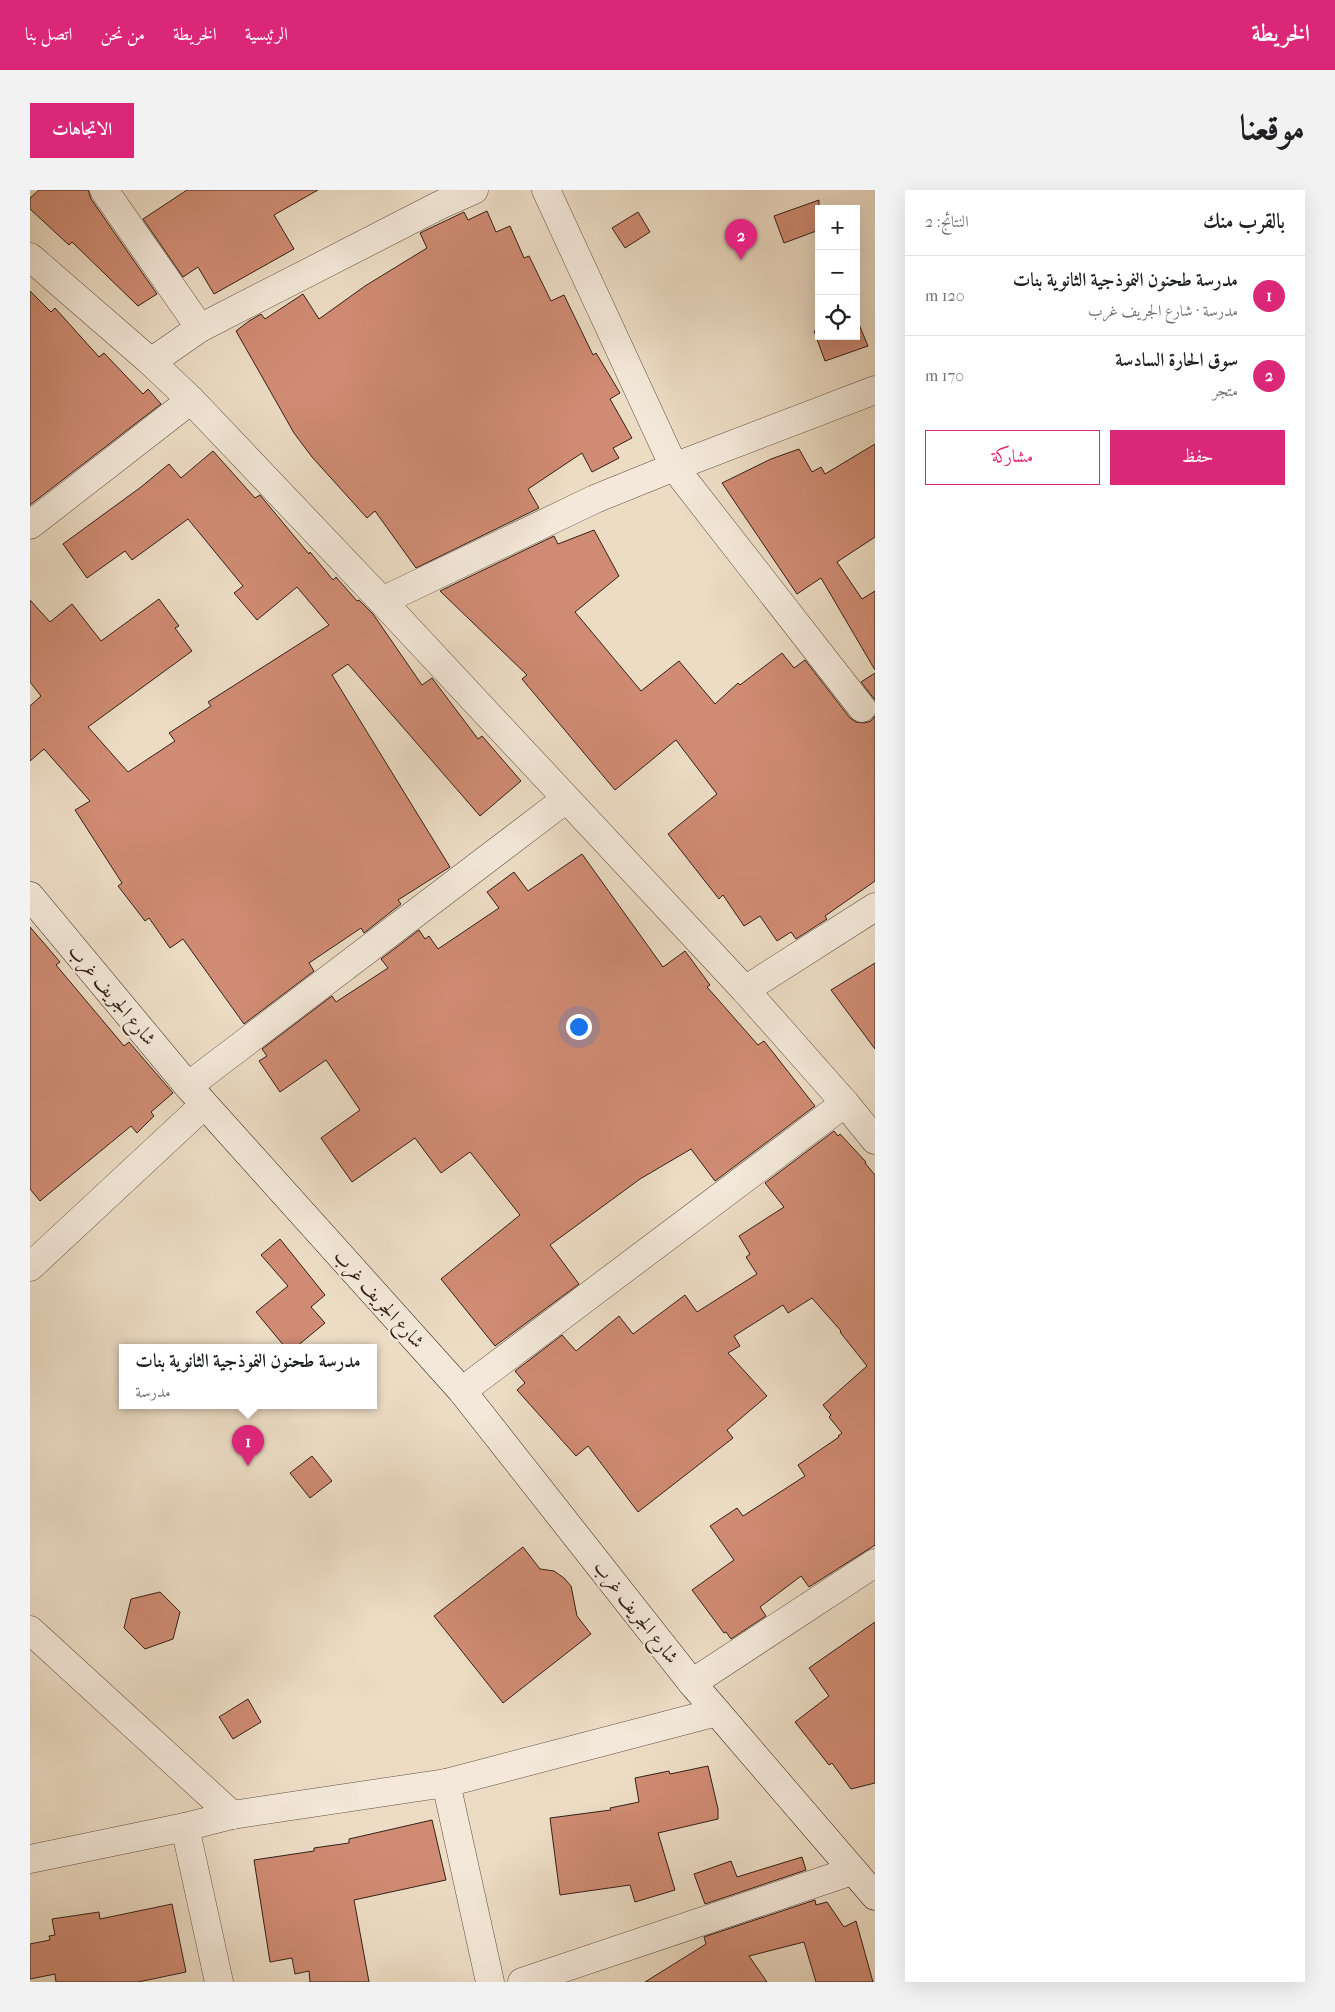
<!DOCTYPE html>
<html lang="ar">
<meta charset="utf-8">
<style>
body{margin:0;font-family:"IM FELL French Canon",Amiri,serif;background:#f2f2f2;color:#202124;direction:rtl}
.controls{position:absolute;right:15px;top:15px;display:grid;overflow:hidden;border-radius:0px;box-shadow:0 5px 20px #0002}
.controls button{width:45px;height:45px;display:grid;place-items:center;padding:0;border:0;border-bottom:1px solid #e0e0e0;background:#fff;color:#202124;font:25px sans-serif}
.you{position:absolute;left:548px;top:836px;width:18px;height:18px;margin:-12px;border:4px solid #fff;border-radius:50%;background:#1a73e8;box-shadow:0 0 0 8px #1a73e833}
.badge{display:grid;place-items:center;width:32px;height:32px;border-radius:50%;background:#db2777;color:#fff;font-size:16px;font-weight:700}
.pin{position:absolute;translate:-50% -41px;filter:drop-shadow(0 1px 2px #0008)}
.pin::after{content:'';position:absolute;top:26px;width:18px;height:15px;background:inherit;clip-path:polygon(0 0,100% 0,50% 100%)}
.popup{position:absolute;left:89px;top:1154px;width:258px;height:65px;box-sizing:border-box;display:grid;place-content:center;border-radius:0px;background:#fff;filter:drop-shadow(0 1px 4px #0005);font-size:16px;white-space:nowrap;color:#757577}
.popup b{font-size:19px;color:#202124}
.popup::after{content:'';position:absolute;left:50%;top:100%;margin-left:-10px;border:10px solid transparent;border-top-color:#fff}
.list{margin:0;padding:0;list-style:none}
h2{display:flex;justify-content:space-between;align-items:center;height:65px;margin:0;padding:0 20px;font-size:21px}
h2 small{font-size:16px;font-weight:400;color:#757577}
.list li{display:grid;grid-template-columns:32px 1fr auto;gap:15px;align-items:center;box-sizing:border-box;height:80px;padding:0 20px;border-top:1px solid #e0e0e0}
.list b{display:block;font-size:19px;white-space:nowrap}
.list p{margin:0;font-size:16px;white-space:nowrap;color:#757577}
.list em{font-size:16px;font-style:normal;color:#757577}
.actions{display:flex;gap:10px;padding:15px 20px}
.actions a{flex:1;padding:11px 0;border:1px solid #db2777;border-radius:0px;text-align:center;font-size:18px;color:#db2777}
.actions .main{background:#db2777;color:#fff}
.icon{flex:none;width:28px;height:28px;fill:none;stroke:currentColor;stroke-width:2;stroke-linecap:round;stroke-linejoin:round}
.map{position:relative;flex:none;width:845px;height:1792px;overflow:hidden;direction:ltr;border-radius:0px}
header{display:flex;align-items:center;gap:30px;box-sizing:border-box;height:70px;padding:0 25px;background:#db2777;color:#fff}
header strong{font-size:24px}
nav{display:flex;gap:28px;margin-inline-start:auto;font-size:18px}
.intro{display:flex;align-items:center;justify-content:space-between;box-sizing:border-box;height:120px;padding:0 30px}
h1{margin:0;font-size:35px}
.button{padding:12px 22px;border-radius:0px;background:#db2777;color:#fff;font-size:18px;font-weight:700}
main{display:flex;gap:30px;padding:0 30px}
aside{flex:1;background:#fff;border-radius:0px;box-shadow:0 5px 20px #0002}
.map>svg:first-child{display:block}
.building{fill:#cf8b73;stroke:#342017}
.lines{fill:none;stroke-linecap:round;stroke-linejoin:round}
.street-casing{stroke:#624f42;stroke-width:29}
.secondary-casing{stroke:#342017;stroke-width:29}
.street{stroke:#f3e8d9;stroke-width:28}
.secondary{stroke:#f3e8d9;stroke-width:28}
.labels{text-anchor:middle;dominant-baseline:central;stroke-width:4.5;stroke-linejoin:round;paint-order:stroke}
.street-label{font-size:19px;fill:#342017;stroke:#f3e8d9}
</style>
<header>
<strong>الخريطة</strong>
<nav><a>الرئيسية</a><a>الخريطة</a><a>من نحن</a><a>اتصل بنا</a></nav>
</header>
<div class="intro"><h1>موقعنا</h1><a class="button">الاتجاهات</a></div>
<main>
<aside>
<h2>بالقرب منك<small>النتائج: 2</small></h2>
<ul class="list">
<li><span class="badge">1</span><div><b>مدرسة طحنون النموذجية الثانوية بنات</b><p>مدرسة · شارع الجريف غرب</p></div><em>120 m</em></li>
<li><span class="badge">2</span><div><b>سوق الحارة السادسة</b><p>متجر</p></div><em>170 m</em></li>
</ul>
<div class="actions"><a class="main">حفظ</a><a>مشاركة</a></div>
</aside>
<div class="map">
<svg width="845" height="1792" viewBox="0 0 845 1792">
<rect width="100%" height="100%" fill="#ecdcc4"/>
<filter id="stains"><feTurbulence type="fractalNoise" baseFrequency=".004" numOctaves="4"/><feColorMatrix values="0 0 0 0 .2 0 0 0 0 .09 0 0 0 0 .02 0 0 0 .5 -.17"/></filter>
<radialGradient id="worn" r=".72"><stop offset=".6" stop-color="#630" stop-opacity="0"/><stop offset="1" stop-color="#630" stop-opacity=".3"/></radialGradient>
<g class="building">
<path d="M 9,0 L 58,0 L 61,9 L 127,104 L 108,116 L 42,52 L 39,55 L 0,19 L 0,8 Z"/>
<path d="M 157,0 L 288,0 L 244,25 L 264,59 L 184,104 L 168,77 L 153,87 L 113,29 Z"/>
<path d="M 789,10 L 789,40 L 754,53 L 744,26 Z"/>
<path d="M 457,21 L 466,42 L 480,36 L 494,68 L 499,66 L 521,111 L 534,105 L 563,165 L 566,163 L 590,203 L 580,209 L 602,248 L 583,258 L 589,268 L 562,282 L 552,263 L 498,299 L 509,318 L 386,378 L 345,321 L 337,328 L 282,267 L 264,243 L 206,141 L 219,131 L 231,124 L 235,129 L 273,104 L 289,129 L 335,96 L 397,58 L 390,43 L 434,22 L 438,30 Z"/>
<path d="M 608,22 L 620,42 L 595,58 L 582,38 Z"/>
<path d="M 0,101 L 21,122 L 25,118 L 69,167 L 74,163 L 113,204 L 118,199 L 131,214 L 0,315 Z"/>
<path d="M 826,132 L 828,132 L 838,156 L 795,171 L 784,141 L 789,140 L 789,146 L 826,146 Z"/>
<path d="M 845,254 L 845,347 L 807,372 L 832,409 L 845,401 L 845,480 L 791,388 L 767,404 L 692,293 L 741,269 L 769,259 L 782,282 L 791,277 L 795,284 Z"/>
<path d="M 183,261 L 225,308 L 230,305 L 279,364 L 280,362 L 303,390 L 306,387 L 327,411 L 329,410 L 343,424 L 392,495 L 402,488 L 448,549 L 452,546 L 491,591 L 450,626 L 318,474 L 302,485 L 420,677 L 368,710 L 371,714 L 334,743 L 331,738 L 279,773 L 284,781 L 214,834 L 153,749 L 140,758 L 119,728 L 115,731 L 88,696 L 92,693 L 45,620 L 60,611 L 14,559 L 0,571 L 0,516 L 11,506 L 0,492 L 0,410 L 20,432 L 42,414 L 71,451 L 129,409 L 149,436 L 145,438 L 162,461 L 58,537 L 98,582 L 145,551 L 139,543 L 181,516 L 178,512 L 299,435 L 267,397 L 227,430 L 204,403 L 213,396 L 158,329 L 102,370 L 95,361 L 57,388 L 33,354 L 111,297 L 139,274 L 151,288 Z"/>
<path d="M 564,340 L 589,386 L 545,422 L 611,501 L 649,471 L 685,514 L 708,493 L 710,495 L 752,463 L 764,478 L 775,470 L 820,528 L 826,532 L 835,533 L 841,531 L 845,526 L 845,691 L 795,726 L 797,729 L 766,749 L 761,742 L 747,751 L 730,726 L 714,736 L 693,705 L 689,709 L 638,644 L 687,604 L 646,550 L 585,600 L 492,489 L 497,485 L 410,401 L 524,346 L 528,354 Z"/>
<path d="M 845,483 L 845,510 L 831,492 Z"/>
<path d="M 552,664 L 633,777 L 655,761 L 680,795 L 677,797 L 728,855 L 734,851 L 785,916 L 685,991 L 661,959 L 610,989 L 520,1055 L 549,1094 L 465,1156 L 411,1089 L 490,1025 L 440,962 L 411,983 L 385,948 L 322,992 L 291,948 L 330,920 L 296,870 L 250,902 L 229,871 L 237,866 L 232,859 L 302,806 L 306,812 L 358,778 L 351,769 L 389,740 L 395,749 L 399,746 L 408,759 L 469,718 L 457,702 L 484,682 L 498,701 Z"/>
<path d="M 0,737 L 30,772 L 26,775 L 94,856 L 99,852 L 143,903 L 121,922 L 124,926 L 107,943 L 101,936 L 10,1011 L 0,999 Z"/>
<path d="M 845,773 L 845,859 L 801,800 Z"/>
<path d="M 804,941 L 808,946 L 810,944 L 836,972 L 835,973 L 845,985 L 845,1355 L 779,1397 L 771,1386 L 730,1417 L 736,1426 L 701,1449 L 696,1442 L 694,1443 L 662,1400 L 704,1370 L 680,1336 L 707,1318 L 713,1326 L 775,1286 L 768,1275 L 809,1247 L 808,1246 L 812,1243 L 799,1227 L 801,1225 L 793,1215 L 837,1176 L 810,1142 L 811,1141 L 782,1108 L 758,1123 L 753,1115 L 704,1146 L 710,1156 L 698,1163 L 737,1206 L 697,1240 L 703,1248 L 608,1322 L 558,1256 L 546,1266 L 487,1200 L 495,1193 L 485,1181 L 532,1145 L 546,1161 L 589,1126 L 603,1144 L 655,1105 L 667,1122 L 727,1084 L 716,1067 L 720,1064 L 709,1046 L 754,1017 L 735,993 Z"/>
<path d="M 250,1049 L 295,1105 L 281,1117 L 295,1133 L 266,1157 L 255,1157 L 226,1122 L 258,1096 L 231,1065 Z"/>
<path d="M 282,1266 L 302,1291 L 280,1308 L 260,1283 Z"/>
<path d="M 493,1357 L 510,1379 L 524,1381 L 534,1388 L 541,1396 L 547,1426 L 561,1444 L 473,1513 L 404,1426 Z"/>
<path d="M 130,1402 L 150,1422 L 143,1449 L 115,1459 L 94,1438 L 101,1409 Z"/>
<path d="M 845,1432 L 845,1593 L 821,1599 L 802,1573 L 799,1575 L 765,1532 L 799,1506 L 779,1478 Z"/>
<path d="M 218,1509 L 231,1532 L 203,1549 L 189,1527 Z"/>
<path d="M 678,1576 L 688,1619 L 688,1629 L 628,1643 L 645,1700 L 605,1712 L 600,1695 L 530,1705 L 520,1628 L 581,1620 L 580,1618 L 609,1612 L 605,1588 L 639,1581 L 640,1584 Z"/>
<path d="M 402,1630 L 416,1690 L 324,1710 L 339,1792 L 280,1792 L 279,1781 L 265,1784 L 262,1768 L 240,1772 L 224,1670 L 284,1661 L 284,1658 L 319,1653 L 319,1649 Z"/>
<path d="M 772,1667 L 776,1680 L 675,1714 L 664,1684 L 701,1671 L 707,1687 Z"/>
<path d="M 785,1710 L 786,1715 L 797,1712 L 814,1737 L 826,1731 L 843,1792 L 786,1792 L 774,1752 L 719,1766 L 737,1792 L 615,1792 L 676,1754 L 674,1747 Z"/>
<path d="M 142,1714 L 156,1782 L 108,1792 L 26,1792 L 25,1784 L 0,1789 L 0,1754 L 20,1750 L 19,1746 L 25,1745 L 22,1729 L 69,1722 L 70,1729 Z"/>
</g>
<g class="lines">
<g class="street-casing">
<g id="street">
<path d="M 74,0 L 170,138"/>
<path d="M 516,0 L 644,277 L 832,518"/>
<path d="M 0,67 L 121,172 L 161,210 L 352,411 L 715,800 L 815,913 L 845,950"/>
<path d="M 121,172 L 170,138 L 410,15 L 444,0"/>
<path d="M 0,335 L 161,210"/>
<path d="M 352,411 L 565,309 L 644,277 L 845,200"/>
<path d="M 715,800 L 845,717"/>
<path d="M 158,896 L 536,609"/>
<path d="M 0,1077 L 174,915"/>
<path d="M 432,1201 L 815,913"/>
<path d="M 0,1440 L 202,1625"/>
<path d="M 662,1493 L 845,1373"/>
<path d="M 416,1593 L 460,1792"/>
<path d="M 155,1637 L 189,1792"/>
<path d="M 0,1669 L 155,1637 L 202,1625 L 416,1593 L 687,1522"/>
<path d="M 492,1792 L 822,1681"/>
</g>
</g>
<g class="secondary-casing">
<path id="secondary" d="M 0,706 L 158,896 L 432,1201 L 662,1493 L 845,1706"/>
</g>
<use href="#street" class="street"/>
<use href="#secondary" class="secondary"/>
</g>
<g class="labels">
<g class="street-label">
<text transform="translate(82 805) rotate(50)">شارع الجريف غرب</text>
<text transform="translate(349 1109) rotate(48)">شارع الجريف غرب</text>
<text transform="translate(606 1422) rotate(52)">شارع الجريف غرب</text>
</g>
</g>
<rect width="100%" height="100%" filter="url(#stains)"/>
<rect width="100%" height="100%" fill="url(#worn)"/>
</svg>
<div class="controls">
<button>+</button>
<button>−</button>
<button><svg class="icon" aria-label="locate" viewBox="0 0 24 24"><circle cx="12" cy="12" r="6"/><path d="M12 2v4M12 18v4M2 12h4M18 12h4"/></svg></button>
</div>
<div class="you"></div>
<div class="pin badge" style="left:218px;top:1276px">1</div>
<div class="popup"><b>مدرسة طحنون النموذجية الثانوية بنات</b>مدرسة</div>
<div class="pin badge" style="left:711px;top:70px">2</div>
</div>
</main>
